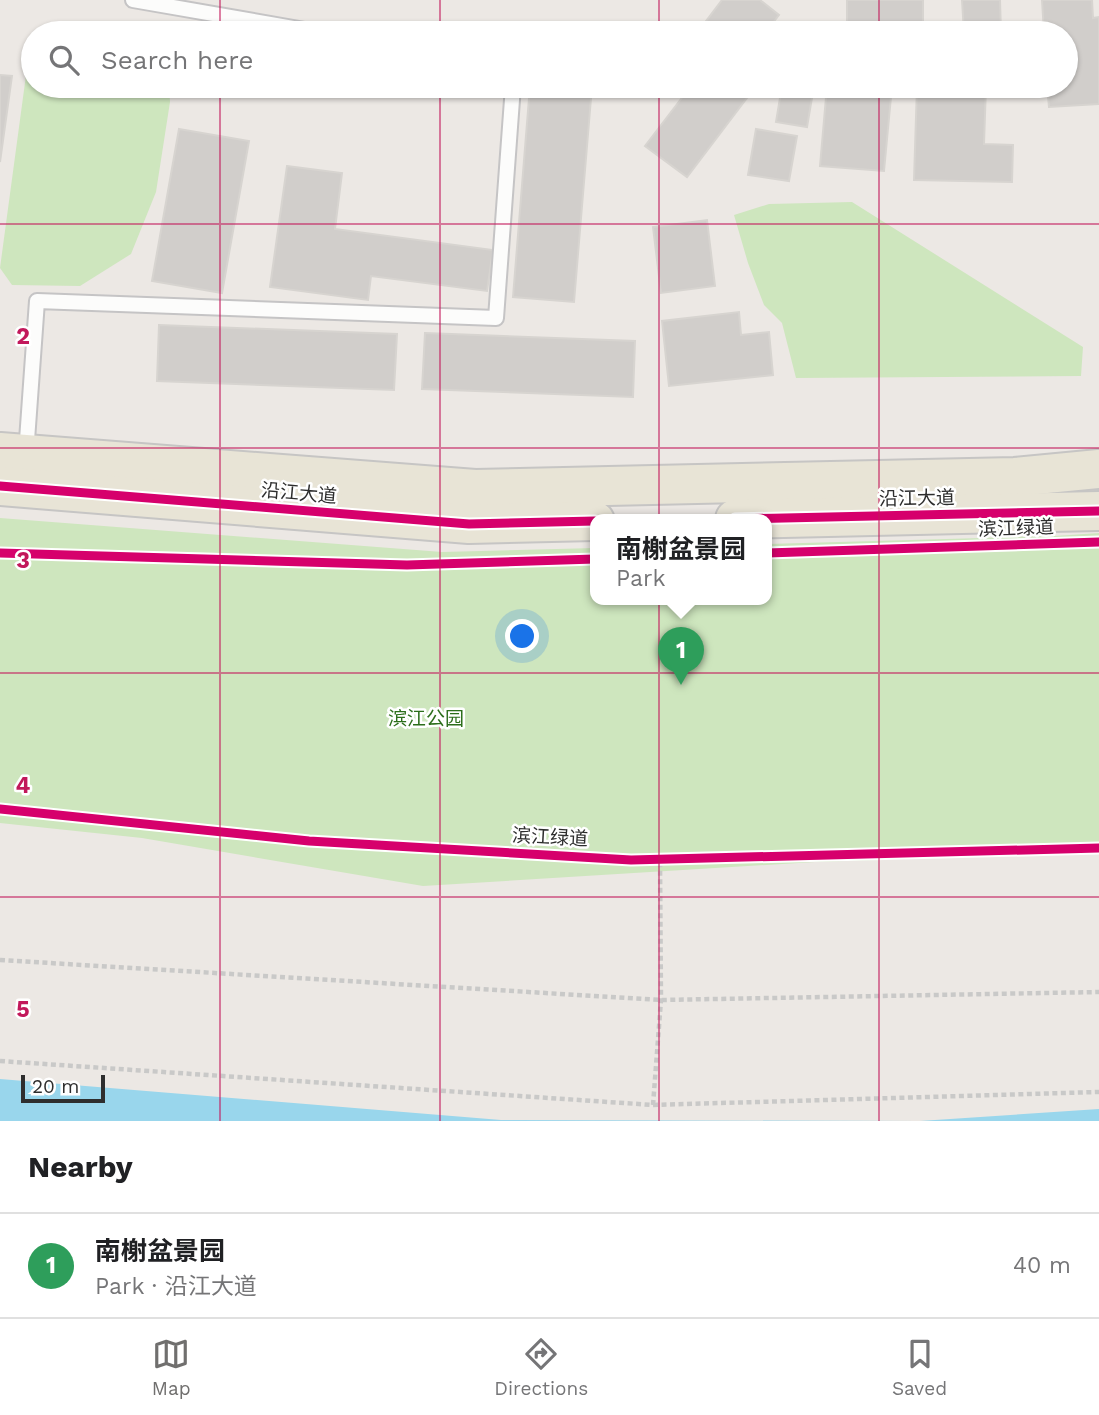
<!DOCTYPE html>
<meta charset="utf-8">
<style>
body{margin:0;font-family:"Work Sans","Noto Sans SC",sans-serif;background:#f2f2f2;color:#202124}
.scale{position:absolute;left:21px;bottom:18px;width:84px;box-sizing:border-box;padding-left:7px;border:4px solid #2e2e2e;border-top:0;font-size:19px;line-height:24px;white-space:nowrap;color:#2e2e2e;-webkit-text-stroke:5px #fff;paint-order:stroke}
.you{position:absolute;left:523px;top:637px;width:24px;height:24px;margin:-18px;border:5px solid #fff;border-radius:50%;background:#1a73e8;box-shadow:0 0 0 10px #1a73e833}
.badge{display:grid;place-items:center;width:46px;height:46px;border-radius:50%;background:#706f6e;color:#fff;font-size:23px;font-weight:700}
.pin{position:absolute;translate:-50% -58px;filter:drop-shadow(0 2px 4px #0008)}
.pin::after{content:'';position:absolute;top:37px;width:24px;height:21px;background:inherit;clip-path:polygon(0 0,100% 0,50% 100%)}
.popup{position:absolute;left:590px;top:514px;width:182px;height:91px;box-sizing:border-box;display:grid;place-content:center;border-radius:14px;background:#fff;filter:drop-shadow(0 2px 5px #0005);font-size:23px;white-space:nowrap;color:#757577}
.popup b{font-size:26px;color:#202124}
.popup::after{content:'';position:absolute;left:50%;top:100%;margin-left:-14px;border:14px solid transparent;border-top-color:#fff}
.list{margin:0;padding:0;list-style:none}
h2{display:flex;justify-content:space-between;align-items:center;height:91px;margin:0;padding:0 28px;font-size:30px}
h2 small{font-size:23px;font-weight:400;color:#757577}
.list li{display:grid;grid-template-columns:46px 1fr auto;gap:21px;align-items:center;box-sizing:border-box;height:105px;padding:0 28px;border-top:2px solid #e0e0e0}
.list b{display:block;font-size:26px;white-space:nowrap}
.list p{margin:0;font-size:23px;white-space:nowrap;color:#757577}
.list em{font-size:23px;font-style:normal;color:#757577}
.icon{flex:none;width:38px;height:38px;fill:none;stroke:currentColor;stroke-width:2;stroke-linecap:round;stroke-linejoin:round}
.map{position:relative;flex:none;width:1099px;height:1121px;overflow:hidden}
.search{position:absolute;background:#fff;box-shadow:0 2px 5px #0004;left:21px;right:21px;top:21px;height:77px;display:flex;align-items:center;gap:18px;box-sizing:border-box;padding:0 24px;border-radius:38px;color:#757577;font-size:26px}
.sheet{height:196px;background:#fff}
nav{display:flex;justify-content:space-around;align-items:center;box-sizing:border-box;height:98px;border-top:2px solid #e0e0e0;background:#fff;font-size:19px;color:#757577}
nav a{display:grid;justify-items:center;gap:4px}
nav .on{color:#706f6e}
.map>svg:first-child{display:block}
.green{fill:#cee6be}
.water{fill:#99d6ec}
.building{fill:#d1cecb;stroke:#d7d4d0;stroke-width:2}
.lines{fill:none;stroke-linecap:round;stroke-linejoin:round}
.service-casing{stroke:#c5c4c5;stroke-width:18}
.primary-casing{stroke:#c6c5c4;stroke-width:42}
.path{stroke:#c9c9c8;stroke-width:4.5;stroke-dasharray:5 3.5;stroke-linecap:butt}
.service{stroke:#fcfcfb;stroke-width:14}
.primary{stroke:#e8e4d6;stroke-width:38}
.cycleway-casing{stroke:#fff;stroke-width:13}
.cycleway{stroke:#d6006c;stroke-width:9}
.grid{fill:none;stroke:#c2185b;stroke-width:2;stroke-opacity:0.55}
.labels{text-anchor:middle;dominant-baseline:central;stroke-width:5;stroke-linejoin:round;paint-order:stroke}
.street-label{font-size:19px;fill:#2e2e2e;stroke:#fff}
.park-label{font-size:19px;fill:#2c6e1b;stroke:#fff}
.grid-label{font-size:23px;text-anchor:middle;font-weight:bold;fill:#c2185b;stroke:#fff;stroke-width:5;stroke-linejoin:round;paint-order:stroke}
</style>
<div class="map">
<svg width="1099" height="1121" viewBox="0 0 1099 1121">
<rect width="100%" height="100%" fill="#ece8e4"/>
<g class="green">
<path d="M 29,53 L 33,53 L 33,86 L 169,86 L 170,102 L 156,192 L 131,254 L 80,286 L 12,285 L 0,268 Z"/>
<path d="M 852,202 L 1083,347 L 1081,376 L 796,378 L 782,323 L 764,305 L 748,263 L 734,215 L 769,204 Z"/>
<path d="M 0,518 L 442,552 L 595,548 L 595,599 L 767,599 L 767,544 L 1055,536 L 1099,533 L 1099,853 L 815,862 L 423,886 L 142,838 L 0,823 Z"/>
</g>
<path class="water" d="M 0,1079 L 501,1120 L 920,1121 L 1099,1109 L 1099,1121 L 0,1121 Z"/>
<g class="building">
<path d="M 722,0 L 760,0 L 779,15 L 765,33 L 697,33 Z"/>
<path d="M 847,0 L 923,0 L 923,31 L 847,32 Z"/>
<path d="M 962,0 L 1000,0 L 1001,33 L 964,33 Z"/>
<path d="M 1042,0 L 1092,0 L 1093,18 L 1099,17 L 1099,104 L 1049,107 L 1047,86 L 1066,86 L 1066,33 L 1044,33 Z"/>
<path d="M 0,75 L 12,76 L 0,162 Z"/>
<path d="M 530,86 L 592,86 L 574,302 L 513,297 Z"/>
<path d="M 691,86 L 756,86 L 687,177 L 645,146 Z"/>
<path d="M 782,86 L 814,86 L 807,127 L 776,122 Z"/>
<path d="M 827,86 L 892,86 L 884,171 L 820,166 Z"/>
<path d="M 917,86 L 986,86 L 984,144 L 1013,145 L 1012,182 L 914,180 Z"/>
<path d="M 179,129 L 249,141 L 222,293 L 152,281 Z"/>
<path d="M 756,129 L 797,136 L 789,181 L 748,175 Z"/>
<path d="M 287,166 L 342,173 L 335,229 L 493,250 L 487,291 L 371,276 L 368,300 L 270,287 Z"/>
<path d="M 707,220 L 715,286 L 661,293 L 653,227 Z"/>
<path d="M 739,312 L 741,335 L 769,332 L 773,375 L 669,386 L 662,321 Z"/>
<path d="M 159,325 L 397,334 L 394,390 L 157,381 Z"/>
<path d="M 425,333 L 635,341 L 633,397 L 422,389 Z"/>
</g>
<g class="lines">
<g class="service-casing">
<g id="service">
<path d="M 133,0 L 322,33"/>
<path d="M 26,454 L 37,301 L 496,318 L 513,86"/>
</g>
</g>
<g class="primary-casing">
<g id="primary">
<path d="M 0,452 L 475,489 L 1015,477 L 1099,469"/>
<path d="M 0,486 L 469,524 L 595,521"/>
<path d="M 735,519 L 1099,511"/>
</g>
</g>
<g class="path">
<path d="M 0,960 L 661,1000 L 1099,992"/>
<path d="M 0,1061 L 653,1105 L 1099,1092"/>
<path d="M 653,1105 L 661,1000 L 660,859"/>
</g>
<use href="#service" class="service"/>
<use href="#primary" class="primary"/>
<g class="cycleway-casing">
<g id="cycleway">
<path d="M 0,486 L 469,524 L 595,521"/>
<path d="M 735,519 L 1099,511"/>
<path d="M 0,553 L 407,565 L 595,559"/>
<path d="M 767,553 L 1099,542"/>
<path d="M 0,809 L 309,841 L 631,860 L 1099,848"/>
</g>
</g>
<use href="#cycleway" class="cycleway"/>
</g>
<path class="grid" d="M 220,0 L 220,33M 440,0 L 440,33M 659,0 L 659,33M 879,0 L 879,33M 220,86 L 220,1121M 440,86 L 440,1121M 659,86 L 659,1121M 879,86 L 879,1121M 0,224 L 1099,224M 0,448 L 1099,448M 0,673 L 1099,673M 0,897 L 1099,897"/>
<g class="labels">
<g class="street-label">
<text transform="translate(299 493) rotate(5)">沿江大道</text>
<text transform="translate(917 498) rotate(-1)">沿江大道</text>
<text transform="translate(1016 528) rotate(-2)">滨江绿道</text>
<text transform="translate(550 837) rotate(3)">滨江绿道</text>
</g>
<g class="park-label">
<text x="426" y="718">滨江公园</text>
</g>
</g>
<g class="grid-label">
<text x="23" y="344">2</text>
<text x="23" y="568">3</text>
<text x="23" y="793">4</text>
<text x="23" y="1017">5</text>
</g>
</svg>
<div class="scale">20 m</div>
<div class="you"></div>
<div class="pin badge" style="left:681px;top:685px;background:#2e9e5b">1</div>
<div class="popup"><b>南榭盆景园</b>Park</div>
<div class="search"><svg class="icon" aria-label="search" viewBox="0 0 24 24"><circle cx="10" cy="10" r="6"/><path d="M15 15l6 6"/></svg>Search here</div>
</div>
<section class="sheet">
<h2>Nearby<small></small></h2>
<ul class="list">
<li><span class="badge" style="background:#2e9e5b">1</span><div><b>南榭盆景园</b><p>Park · 沿江大道</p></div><em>40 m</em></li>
</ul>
</section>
<nav>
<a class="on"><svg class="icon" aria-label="map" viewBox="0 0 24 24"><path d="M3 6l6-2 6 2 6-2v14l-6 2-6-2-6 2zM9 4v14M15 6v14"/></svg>Map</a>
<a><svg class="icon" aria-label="directions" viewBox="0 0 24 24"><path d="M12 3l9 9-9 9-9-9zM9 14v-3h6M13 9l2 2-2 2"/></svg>Directions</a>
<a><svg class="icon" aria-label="saved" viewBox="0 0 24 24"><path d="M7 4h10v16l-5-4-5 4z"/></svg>Saved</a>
</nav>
